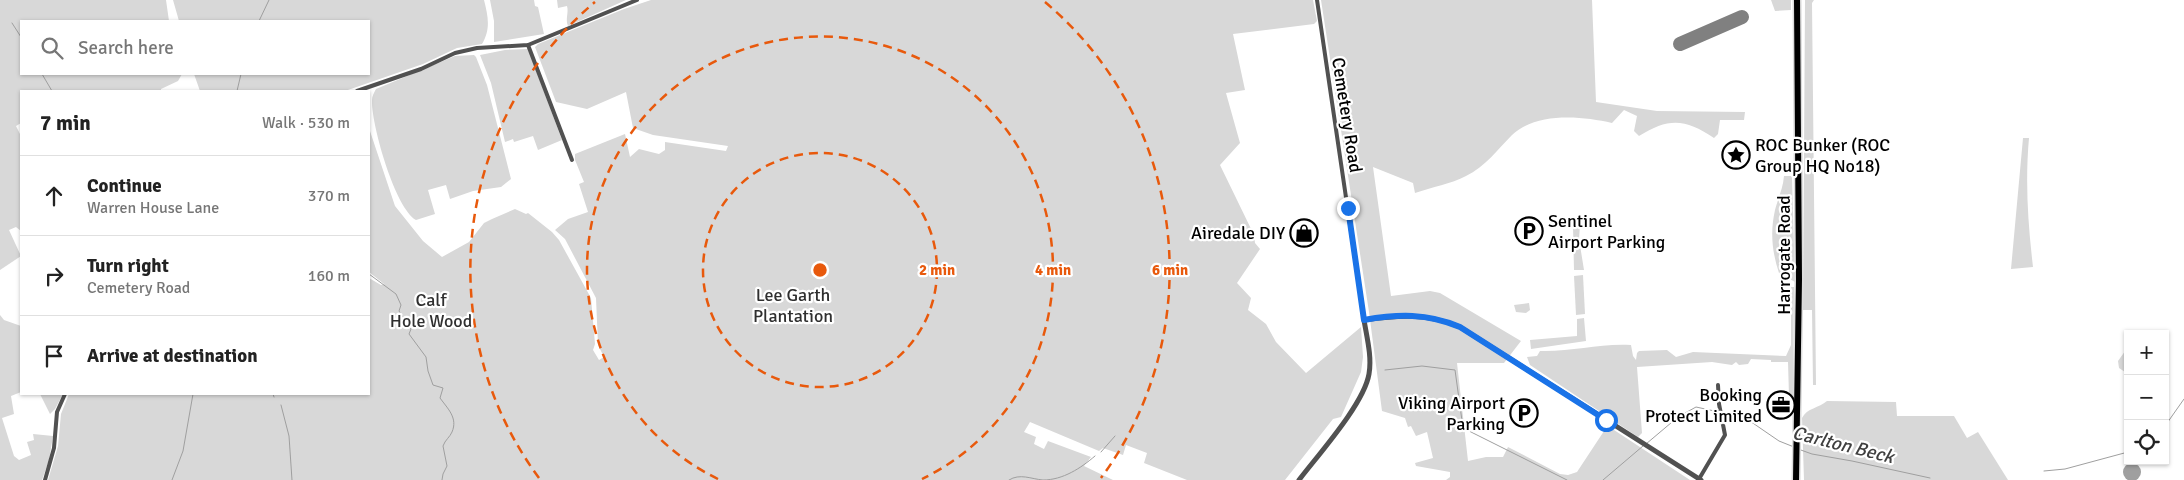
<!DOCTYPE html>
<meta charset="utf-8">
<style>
body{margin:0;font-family:Signika,sans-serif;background:#f2f2f2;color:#222}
.controls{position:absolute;right:15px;bottom:15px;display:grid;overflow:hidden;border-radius:0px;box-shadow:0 1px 4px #0004}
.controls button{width:45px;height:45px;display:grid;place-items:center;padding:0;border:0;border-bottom:1px solid #e0e0e0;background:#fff;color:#222;font:25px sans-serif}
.stop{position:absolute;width:15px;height:15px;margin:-11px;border:4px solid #1a73e8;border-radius:50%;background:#fff}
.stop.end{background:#1a73e8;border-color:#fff;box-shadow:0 1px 5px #0008}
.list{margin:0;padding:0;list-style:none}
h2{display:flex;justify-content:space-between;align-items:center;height:65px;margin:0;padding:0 20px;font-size:21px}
h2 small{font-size:16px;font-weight:400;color:#767676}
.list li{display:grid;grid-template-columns:32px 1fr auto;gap:15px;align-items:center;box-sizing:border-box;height:80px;padding:0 20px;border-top:1px solid #e0e0e0}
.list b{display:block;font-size:19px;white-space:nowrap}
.list p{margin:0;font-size:16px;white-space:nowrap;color:#767676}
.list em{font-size:16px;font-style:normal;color:#767676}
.icon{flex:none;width:28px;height:28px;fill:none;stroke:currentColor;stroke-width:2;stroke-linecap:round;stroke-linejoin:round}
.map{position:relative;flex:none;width:2184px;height:480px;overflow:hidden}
.search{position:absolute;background:#fff;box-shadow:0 1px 4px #0004;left:20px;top:20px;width:350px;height:55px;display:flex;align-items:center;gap:12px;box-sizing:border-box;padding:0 18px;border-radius:0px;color:#767676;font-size:19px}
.panel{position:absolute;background:#fff;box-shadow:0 1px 4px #0004;left:20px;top:90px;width:350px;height:305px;border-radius:0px}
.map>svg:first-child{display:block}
.green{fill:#d8d8d8}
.water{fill:#9f9f9f}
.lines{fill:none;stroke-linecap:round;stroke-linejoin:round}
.stream{stroke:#9f9f9f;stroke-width:1}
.taxiway{stroke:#808080;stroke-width:14}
.trunk-casing{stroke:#dbdbdb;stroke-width:9}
.minor{stroke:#515151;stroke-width:4}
.tertiary{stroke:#515151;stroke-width:5}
.trunk{stroke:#000;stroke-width:6}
.route{stroke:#1a73e8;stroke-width:6}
.ring{fill:none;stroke:#e8590c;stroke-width:2.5;stroke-dasharray:9 6}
.labels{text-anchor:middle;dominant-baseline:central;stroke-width:4.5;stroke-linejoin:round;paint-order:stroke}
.street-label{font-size:18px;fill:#000;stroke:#fff}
.poi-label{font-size:18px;fill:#000;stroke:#fff;text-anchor:end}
.park-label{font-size:18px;fill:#2f2f2f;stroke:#fff}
.water-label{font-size:19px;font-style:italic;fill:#404040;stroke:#fff}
.centre{fill:#e8590c;stroke:#fff;stroke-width:2.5}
.ring-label{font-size:15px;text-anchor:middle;font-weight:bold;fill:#e8590c;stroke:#fff;stroke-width:4.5;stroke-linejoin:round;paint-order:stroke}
</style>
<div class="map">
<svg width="2184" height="480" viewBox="0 0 2184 480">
<rect width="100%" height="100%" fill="#fff"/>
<g class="green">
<path d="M 0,0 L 166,0 L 169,21 L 21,21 L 21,74 L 182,74 L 178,81 L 161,89 L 161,91 L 21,91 L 21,123 L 16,126 L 21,136 L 21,231 L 16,227 L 9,230 L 21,256 L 0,270 Z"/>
<path d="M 173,0 L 484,0 C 488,16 491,29 482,44 L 457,48 L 423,64 L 345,91 L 200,91 L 194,74 L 369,74 L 369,21 L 179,21 Z"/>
<path d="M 490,0 L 534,0 L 535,6 L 538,7 L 544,34 L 494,42 L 494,21 Z"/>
<path d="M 557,0 L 626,0 L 568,26 C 565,19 569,13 567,6 L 558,8 Z"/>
<path d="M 651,0 L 1313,0 L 1317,21 L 1314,24 L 1233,34 L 1245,90 L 1226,93 L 1240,143 L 1220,165 L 1254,235 L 1255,243 L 1260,249 L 1237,283 L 1251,298 L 1248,310 L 1266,324 L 1276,342 L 1306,373 L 1361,327 L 1363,357 L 1361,372 L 1341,417 L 1333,419 L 1285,480 L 1187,480 L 1144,463 L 1147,453 L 1126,445 L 1123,455 L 1103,448 L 1099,451 L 1030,422 L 1024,432 L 1036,437 L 1034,444 L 1044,449 L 1048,441 L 1091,457 L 1084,466 L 1113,480 L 48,480 L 58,446 L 61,414 L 69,394 L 369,394 L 369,278 L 381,285 L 384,284 L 369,272 L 369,128 L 395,206 L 423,241 L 442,257 L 469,242 L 484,223 L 492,219 L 515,209 L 526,214 L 528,213 L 552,232 L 559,240 L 591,298 L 595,344 L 593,350 L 599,360 L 604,357 L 598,345 L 596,298 L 565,239 L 555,230 L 568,219 L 588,212 L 579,184 L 584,182 L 575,160 L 575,154 L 625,134 L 630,157 L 639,149 L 659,154 L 665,150 L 665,142 L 726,151 L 728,146 L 653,135 L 633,128 L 626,92 L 587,109 L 556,102 L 535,47 L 538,44 L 624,9 Z"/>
<path d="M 1321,0 L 1592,0 L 1596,102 L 1657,111 L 1745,112 L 1744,120 L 1720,120 L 1718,134 L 1714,138 C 1686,119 1669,117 1639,136 L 1634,131 L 1637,116 L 1624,110 L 1612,123 C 1581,116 1537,112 1512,135 C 1498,149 1485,167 1466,176 C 1451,184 1432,187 1415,193 L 1413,183 L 1373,167 L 1391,296 L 1430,291 L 1440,293 L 1521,341 L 1504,363 L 1457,363 L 1468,461 L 1486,457 L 1503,457 L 1508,447 L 1560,474 L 1568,475 L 1577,472 L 1606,428 L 1611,428 L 1690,480 L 1446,480 L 1450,477 L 1450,472 L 1416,466 L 1415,463 L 1433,458 L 1427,432 L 1416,436 L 1411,426 L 1408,427 L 1405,418 L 1382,411 L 1369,312 Z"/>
<path d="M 1771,0 L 1791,0 L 1791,10 L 1775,11 Z"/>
<path d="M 1805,0 L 1814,0 L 1812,3 L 1816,385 L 1813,385 L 1812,310 L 1803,310 Z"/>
<path d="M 528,49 L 562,140 L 538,150 L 533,136 L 514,142 L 513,139 L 505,142 L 491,83 L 480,55 L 505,50 Z"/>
<path d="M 474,55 L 476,57 L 487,85 L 511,179 L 501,187 L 473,191 L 450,199 L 446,185 L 428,190 L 435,214 L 416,220 C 395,208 371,124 372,100 C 372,96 374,93 376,89 L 455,56 Z"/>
<path d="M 2023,138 L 2029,138 C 2025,182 2028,224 2033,267 L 2011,269 Z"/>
<path d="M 1784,176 L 1792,176 L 1795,282 L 1779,273 C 1772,252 1770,232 1775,210 C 1778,198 1783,189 1784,176 Z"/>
<path d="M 1580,225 L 1579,239 L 1584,270 L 1574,270 L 1573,226 Z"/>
<path d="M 1583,275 L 1585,314 L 1576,315 L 1574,276 Z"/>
<path d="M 1791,287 L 1794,287 L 1793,396 L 1789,396 L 1788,362 L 1771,362 L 1771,360 L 1751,359 L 1748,364 L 1739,365 L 1736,362 L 1732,365 L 1712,362 L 1637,367 L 1642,433 L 1638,437 L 1530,365 L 1527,357 L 1537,356 L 1540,351 C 1571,352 1601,343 1631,345 L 1633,356 L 1636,360 L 1637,353 L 1639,351 L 1667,350 L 1676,357 L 1693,352 L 1786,356 L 1791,345 Z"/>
<path d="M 1529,303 L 1530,310 L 1526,313 L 1516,312 L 1514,305 Z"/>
<path d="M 0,315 L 4,320 L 21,326 L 21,392 L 11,396 L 14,414 L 2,418 L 14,456 L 19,460 L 31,455 L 27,442 L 34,440 L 33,434 L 53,436 L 49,460 L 42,480 L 0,480 Z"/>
<path d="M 1584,318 L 1586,341 L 1531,349 L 1530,340 L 1577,336 L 1577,319 Z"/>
<path d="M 2128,347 L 2128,374 L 2119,368 L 2118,361 Z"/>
<path d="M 40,394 L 63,394 L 55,409 L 50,414 Z"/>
<path d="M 1827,401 L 1896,402 L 1897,416 L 1954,416 L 1967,438 L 1978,432 L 2008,480 L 1804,480 L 1802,418 C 1807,408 1819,408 1827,401 Z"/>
</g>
<circle class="water" cx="2132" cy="472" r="9"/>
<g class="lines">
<g class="stream">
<path d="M 259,21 L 269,0"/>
<path d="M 12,23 L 21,37"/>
<path d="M 42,74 L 52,91"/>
<path d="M 237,91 L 241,74"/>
<path d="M 369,274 L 396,294 L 401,305 L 399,311 L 411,329 L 409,334 L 426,357 L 428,371 L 433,385 L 443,388 L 440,398 C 448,409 458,418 452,432 C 450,437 445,440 443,446 L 447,466 L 443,474 L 442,480"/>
<path d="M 1385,370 L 1422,366 L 1455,370 L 1463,428 L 1567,480"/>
<path d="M 273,394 L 274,397"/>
<path d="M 281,405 L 289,436 L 292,480"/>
<path d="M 1723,412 L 1744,417 L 1779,441 L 1794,447"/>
<path d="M 2165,426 L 2184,399"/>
<path d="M 1646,444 L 1678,417 L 1696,407 L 1719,412"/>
<path d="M 1798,449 L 1812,454 L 1852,461 L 1930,478"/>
<path d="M 1101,452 L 1115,436"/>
<path d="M 2044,471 L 2065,469 L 2128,452"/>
<path d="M 172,480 L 183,451 L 193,394"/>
<path d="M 1009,480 C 1020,473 1031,479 1043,480 C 1063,480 1081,468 1095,456"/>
<path d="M 1603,480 L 1643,446"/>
</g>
<path class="taxiway" d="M 1680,44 L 1742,17"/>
<g class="trunk-casing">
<path id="trunk" d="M 1796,480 L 1799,279 L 1797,0"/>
</g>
<g class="minor">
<path d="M 1317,0 L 1364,320"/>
<path d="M 528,45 L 572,160"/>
<path d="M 357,91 L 421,69 L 455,53 L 477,48 L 528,45 L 637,0"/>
<path d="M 1699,479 L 1725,435 L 1719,404 L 1718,385"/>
<path d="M 45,480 L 54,448 L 57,412 L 65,394"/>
</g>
<path class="tertiary" d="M 1299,480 C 1318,455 1364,404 1369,374 C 1372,357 1367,338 1364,320 C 1399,315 1427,313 1460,327 L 1701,480"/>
<use href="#trunk" class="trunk"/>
</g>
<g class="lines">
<path class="route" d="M 1348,208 L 1364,320 C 1398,314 1427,313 1460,327 L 1606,420"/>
</g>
<g class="ring">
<circle cx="820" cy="270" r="117"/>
<path d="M718 479A233 233 0 1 1 922 479"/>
<path d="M539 478A350 350 0 0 1 595 2M1045 2A350 350 0 0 1 1101 478"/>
</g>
<defs>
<g id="sight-ring" transform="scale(1.4375)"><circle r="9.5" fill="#fff" stroke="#000" stroke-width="1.5"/><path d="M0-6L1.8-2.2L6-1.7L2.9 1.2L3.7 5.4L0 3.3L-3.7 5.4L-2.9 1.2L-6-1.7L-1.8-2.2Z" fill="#000"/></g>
<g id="parking-ring" transform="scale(1.4375)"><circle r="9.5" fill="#fff" stroke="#000" stroke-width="1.5"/><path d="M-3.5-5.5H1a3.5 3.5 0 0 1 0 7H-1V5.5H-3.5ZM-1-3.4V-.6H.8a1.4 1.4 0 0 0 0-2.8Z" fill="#000"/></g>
<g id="shop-ring" transform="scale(1.4375)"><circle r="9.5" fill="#fff" stroke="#000" stroke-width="1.5"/><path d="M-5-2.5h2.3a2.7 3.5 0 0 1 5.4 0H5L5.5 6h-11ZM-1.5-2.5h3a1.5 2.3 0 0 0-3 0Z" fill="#000"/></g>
<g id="office-ring" transform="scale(1.4375)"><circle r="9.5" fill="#fff" stroke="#000" stroke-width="1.5"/><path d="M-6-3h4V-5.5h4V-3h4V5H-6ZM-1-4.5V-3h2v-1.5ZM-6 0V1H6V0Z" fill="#000"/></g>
</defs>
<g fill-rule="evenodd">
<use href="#sight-ring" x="1736" y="155"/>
<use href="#parking-ring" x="1529" y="231"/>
<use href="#shop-ring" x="1304" y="233"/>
<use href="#office-ring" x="1781" y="405"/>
<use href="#parking-ring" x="1524" y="413"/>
</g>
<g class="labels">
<g class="street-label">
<text transform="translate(1347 115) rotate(81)">Cemetery Road</text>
<text transform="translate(1784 255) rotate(-90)">Harrogate Road</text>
</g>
<g class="poi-label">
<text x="1755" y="145" text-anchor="start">ROC Bunker (ROC<tspan x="1755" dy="21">Group HQ No18)</tspan></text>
<text x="1548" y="221" text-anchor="start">Sentinel<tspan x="1548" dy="21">Airport Parking</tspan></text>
<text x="1285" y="233">Airedale DIY</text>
<text x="1762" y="395">Booking<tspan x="1762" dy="21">Protect Limited</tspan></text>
<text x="1505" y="403">Viking Airport<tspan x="1505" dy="21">Parking</tspan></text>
</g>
<g class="park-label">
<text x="793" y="295">Lee Garth<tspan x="793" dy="21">Plantation</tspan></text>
<text x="431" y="300">Calf<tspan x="431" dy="21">Hole Wood</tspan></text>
</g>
<g class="water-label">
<text transform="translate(1843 445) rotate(14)">Carlton Beck</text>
</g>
</g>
<circle cx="820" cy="270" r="8" class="centre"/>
<g class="ring-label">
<text x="937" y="275">2 min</text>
<text x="1053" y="275">4 min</text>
<text x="1170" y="275">6 min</text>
</g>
</svg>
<div class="controls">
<button>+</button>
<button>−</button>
<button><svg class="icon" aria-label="locate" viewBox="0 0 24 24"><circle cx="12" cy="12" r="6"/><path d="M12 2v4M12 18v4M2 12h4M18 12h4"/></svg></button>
</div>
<div class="stop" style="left:1606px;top:420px"></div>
<div class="stop end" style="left:1348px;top:208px"></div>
<div class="search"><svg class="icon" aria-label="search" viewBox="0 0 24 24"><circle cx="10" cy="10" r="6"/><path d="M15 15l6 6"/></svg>Search here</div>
<section class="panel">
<h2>7 min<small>Walk · 530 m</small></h2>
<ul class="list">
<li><svg class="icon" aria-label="ahead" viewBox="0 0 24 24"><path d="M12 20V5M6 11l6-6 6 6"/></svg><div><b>Continue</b><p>Warren House Lane</p></div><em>370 m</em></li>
<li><svg class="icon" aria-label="right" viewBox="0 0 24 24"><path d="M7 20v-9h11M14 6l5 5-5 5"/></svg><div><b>Turn right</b><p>Cemetery Road</p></div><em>160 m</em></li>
<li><svg class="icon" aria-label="arrive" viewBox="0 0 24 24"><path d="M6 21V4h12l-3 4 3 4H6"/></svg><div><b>Arrive at destination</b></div></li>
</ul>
</section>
</div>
